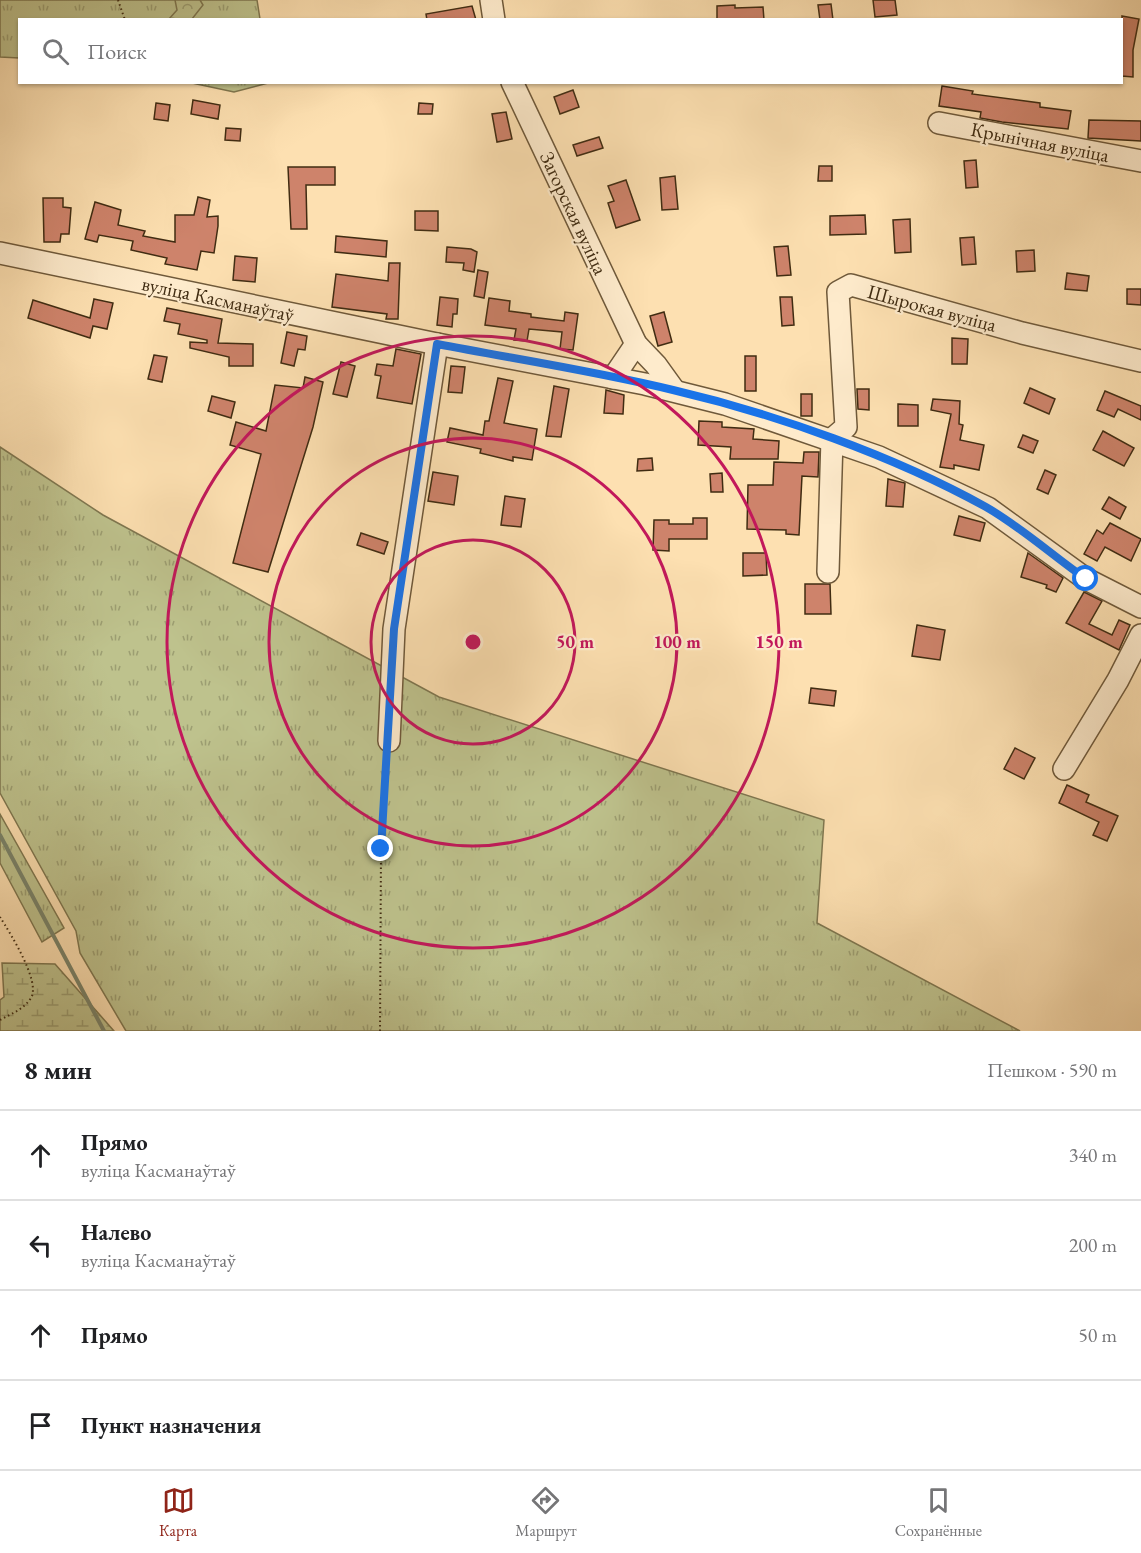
<!DOCTYPE html>
<html lang="ru">
<meta charset="utf-8">
<style>
body{margin:0;font-family:"EB Garamond",serif;background:#f2f2f2;color:#202124}
.stop{position:absolute;width:18px;height:18px;margin:-14px;border:4px solid #1a73e8;border-radius:50%;background:#fff}
.stop.end{background:#1a73e8;border-color:#fff;box-shadow:0 2px 6px #0008}
.list{margin:0;padding:0;list-style:none}
h2{display:flex;justify-content:space-between;align-items:center;height:78px;margin:0;padding:0 24px;font-size:26px}
h2 small{font-size:20px;font-weight:400;color:#757577}
.list li{display:grid;grid-template-columns:39px 1fr auto;gap:18px;align-items:center;box-sizing:border-box;height:90px;padding:0 24px;border-top:2px solid #e0e0e0}
.list b{display:block;font-size:22px;white-space:nowrap}
.list p{margin:0;font-size:20px;white-space:nowrap;color:#757577}
.list em{font-size:20px;font-style:normal;color:#757577}
.icon{flex:none;width:33px;height:33px;fill:none;stroke:currentColor;stroke-width:2;stroke-linecap:round;stroke-linejoin:round}
.map{position:relative;flex:none;width:1141px;height:1031px;overflow:hidden}
.search{position:absolute;background:#fff;box-shadow:0 2px 4px #0004;left:18px;right:18px;top:18px;height:66px;display:flex;align-items:center;gap:15px;box-sizing:border-box;padding:0 21px;border-radius:0px;color:#757577;font-size:22px}
.sheet{height:438px;background:#fff}
nav{display:flex;justify-content:space-around;align-items:center;box-sizing:border-box;height:84px;border-top:2px solid #e0e0e0;background:#fff;font-size:16px;color:#757577}
nav a{display:grid;justify-items:center;gap:3px}
nav .on{color:#8f2418}
.map>svg:first-child{display:block}
.grass{fill:url(#grass-tufts);stroke:#7f7750;stroke-width:1.5}
.forest{fill:url(#forest-crowns);stroke:#7f7750;stroke-width:1.5}
.wetland{fill:url(#wetland-marsh);stroke:#7f7750;stroke-width:1.5}
.lines{fill:none;stroke-linecap:round;stroke-linejoin:round}
.stream{stroke:#7a846b;stroke-width:4}
.building{fill:#ce836b;stroke:#402c12;stroke-width:1.5}
.minor-casing{stroke:#6f593a;stroke-width:24}
.path{stroke:#402c12;stroke-width:2;stroke-dasharray:1.5 3;stroke-linecap:butt}
.minor{stroke:#feebcc;stroke-width:21}
.route{stroke:#1a73e8;stroke-width:8}
.ring{fill:none;stroke:#c2185b;stroke-width:3}
.labels{text-anchor:middle;dominant-baseline:central;stroke-width:4.5;stroke-linejoin:round;paint-order:stroke}
.street-label{font-size:20px;fill:#402c12;stroke:#feebcc}
.centre{fill:#c2185b;stroke:#feebcc;stroke-width:3}
.ring-label{font-size:18px;text-anchor:middle;font-weight:bold;fill:#c2185b;stroke:#feebcc;stroke-width:4.5;stroke-linejoin:round;paint-order:stroke}
</style>
<div class="map">
<svg width="1141" height="1031" viewBox="0 0 1141 1031">
<defs>
<pattern id="grass-tufts" width="24" height="20" patternUnits="userSpaceOnUse" patternTransform="scale(1.5)"><rect width="24" height="20" fill="#bec28d"/><path d="M3 7l-1-3M5 7V3M7 7l1-3M15 17l-1-3M17 17v-4M19 17l1-3" fill="none" stroke="#9c9e72"/></pattern>
<pattern id="forest-crowns" width="20" height="18" patternUnits="userSpaceOnUse" patternTransform="scale(1.5)"><rect width="20" height="18" fill="#bec28d"/><path d="M2 6a3 3 0 1 1 6 0M12 15a3 3 0 1 1 6 0" fill="none" stroke="#9c9e72"/></pattern>
<pattern id="wetland-marsh" width="20" height="14" patternUnits="userSpaceOnUse" patternTransform="scale(1.5)"><rect width="20" height="14" fill="#bec28d"/><path d="M1 5h8M5 5V1M11 12h8M15 12V8" fill="none" stroke="#9c9e72"/></pattern>
</defs>
<rect width="100%" height="100%" fill="#fde0b1"/>
<filter id="stains"><feTurbulence type="fractalNoise" baseFrequency=".00333" numOctaves="4"/><feColorMatrix values="0 0 0 0 .2 0 0 0 0 .09 0 0 0 0 .02 0 0 0 .5 -.17"/></filter>
<radialGradient id="worn" r=".72"><stop offset=".6" stop-color="#630" stop-opacity="0"/><stop offset="1" stop-color="#630" stop-opacity=".3"/></radialGradient>
<g class="grass">
<path d="M 0,0 L 257,0 L 260,19 L 20,20 L 19,58 L 0,57 Z"/>
<path d="M 268,83 L 234,92 L 192,83 L 268,82 Z"/>
<path d="M 0,447 L 103,515 L 439,697 L 824,820 L 817,923 L 1020,1031 L 126,1031 L 80,953 L 76,931 L 0,793 Z"/>
<path d="M 0,814 L 64,928 L 42,942 L 0,863 Z"/>
</g>
<path class="forest" d="M 175,0 L 200,0 L 203,5 L 192,19 L 169,19 L 177,10 Z"/>
<path class="wetland" d="M 2,963 L 55,964 L 114,1031 L 0,1031 L 0,1000 L 4,997 Z"/>
<g class="lines">
<path class="stream" d="M 0,835 L 104,1031"/>
</g>
<g class="building">
<path d="M 873,0 L 895,0 L 897,15 L 875,17 Z"/>
<path d="M 831,4 L 833,20 L 820,20 L 818,5 Z"/>
<path d="M 735,5 L 735,8 L 763,7 L 764,20 L 717,20 L 717,6 Z"/>
<path d="M 472,6 L 476,20 L 427,20 L 426,14 Z"/>
<path d="M 1122,16 L 1139,19 L 1133,50 L 1133,77 L 1122,76 Z"/>
<path d="M 942,86 L 973,91 L 972,94 L 1040,103 L 1040,107 L 1071,111 L 1068,129 L 1002,122 L 980,118 L 981,112 L 939,106 Z"/>
<path d="M 573,90 L 579,107 L 560,114 L 554,97 Z"/>
<path d="M 193,100 L 220,105 L 218,119 L 191,114 Z"/>
<path d="M 156,103 L 170,105 L 168,121 L 154,119 Z"/>
<path d="M 419,103 L 433,104 L 432,114 L 418,114 Z"/>
<path d="M 506,112 L 512,139 L 497,142 L 492,114 Z"/>
<path d="M 1089,120 L 1141,121 L 1141,141 L 1088,138 Z"/>
<path d="M 226,128 L 241,129 L 240,141 L 225,140 Z"/>
<path d="M 599,137 L 603,148 L 577,156 L 573,145 Z"/>
<path d="M 976,160 L 978,187 L 966,188 L 964,161 Z"/>
<path d="M 819,166 L 832,166 L 832,181 L 818,181 Z"/>
<path d="M 288,167 L 335,167 L 335,185 L 306,185 L 307,229 L 291,229 Z"/>
<path d="M 675,176 L 678,209 L 662,210 L 660,178 Z"/>
<path d="M 626,180 L 640,220 L 616,228 L 608,203 L 614,201 L 608,186 Z"/>
<path d="M 198,197 L 210,200 L 207,217 L 218,216 L 218,226 L 214,253 L 201,251 L 197,270 L 165,264 L 167,258 L 131,250 L 133,241 L 99,235 L 97,242 L 85,239 L 95,202 L 121,210 L 118,225 L 145,231 L 143,236 L 175,242 L 175,215 L 194,215 Z"/>
<path d="M 43,198 L 63,198 L 63,207 L 71,208 L 69,234 L 61,234 L 60,242 L 44,242 Z"/>
<path d="M 415,211 L 438,211 L 438,231 L 415,230 Z"/>
<path d="M 865,215 L 866,234 L 830,235 L 830,216 Z"/>
<path d="M 910,219 L 911,252 L 895,253 L 893,220 Z"/>
<path d="M 336,236 L 387,241 L 386,257 L 335,252 Z"/>
<path d="M 974,237 L 976,264 L 962,265 L 960,238 Z"/>
<path d="M 788,246 L 791,275 L 777,276 L 774,247 Z"/>
<path d="M 447,247 L 471,249 L 477,252 L 474,272 L 463,270 L 464,263 L 446,262 Z"/>
<path d="M 1034,250 L 1035,271 L 1017,272 L 1016,251 Z"/>
<path d="M 235,256 L 257,258 L 255,282 L 233,280 Z"/>
<path d="M 389,263 L 400,263 L 398,319 L 386,319 L 387,314 L 332,307 L 336,274 L 388,281 Z"/>
<path d="M 478,270 L 488,272 L 484,298 L 474,296 Z"/>
<path d="M 1067,273 L 1089,276 L 1087,291 L 1065,289 Z"/>
<path d="M 1127,289 L 1141,289 L 1141,305 L 1127,304 Z"/>
<path d="M 440,297 L 458,299 L 457,314 L 453,314 L 452,327 L 437,325 Z"/>
<path d="M 780,297 L 792,297 L 794,325 L 782,326 Z"/>
<path d="M 489,298 L 510,301 L 509,311 L 531,314 L 531,317 L 564,321 L 565,312 L 578,314 L 573,350 L 560,349 L 562,332 L 529,329 L 527,341 L 514,340 L 516,329 L 485,325 Z"/>
<path d="M 94,299 L 113,303 L 107,329 L 93,326 L 90,338 L 28,318 L 33,300 L 90,318 Z"/>
<path d="M 167,308 L 222,319 L 218,343 L 253,344 L 253,366 L 229,366 L 229,357 L 190,348 L 190,342 L 207,343 L 207,340 L 178,334 L 180,324 L 164,321 Z"/>
<path d="M 664,312 L 672,342 L 658,346 L 650,316 Z"/>
<path d="M 287,332 L 307,336 L 305,350 L 298,349 L 294,366 L 281,363 Z"/>
<path d="M 952,338 L 968,339 L 967,364 L 952,364 Z"/>
<path d="M 396,349 L 421,354 L 412,404 L 377,398 L 381,376 L 375,375 L 377,364 L 393,366 Z"/>
<path d="M 154,355 L 167,357 L 162,382 L 148,379 Z"/>
<rect x="745" y="356" width="11" height="35"/>
<path d="M 341,362 L 355,366 L 347,397 L 333,394 Z"/>
<path d="M 451,366 L 465,367 L 462,393 L 448,392 Z"/>
<path d="M 305,377 L 323,382 L 313,427 L 268,572 L 233,563 L 261,454 L 230,445 L 236,422 L 266,431 L 275,385 L 303,388 Z"/>
<path d="M 498,378 L 513,381 L 504,423 L 537,429 L 532,460 L 513,457 L 513,461 L 480,453 L 481,449 L 447,442 L 450,428 L 483,435 L 485,421 L 489,421 Z"/>
<path d="M 554,386 L 569,389 L 561,437 L 546,436 Z"/>
<path d="M 1030,388 L 1055,399 L 1049,414 L 1024,403 Z"/>
<path d="M 857,389 L 869,389 L 869,410 L 858,409 Z"/>
<path d="M 606,390 L 624,395 L 623,414 L 604,413 Z"/>
<path d="M 1105,391 L 1141,406 L 1141,420 L 1118,409 L 1114,417 L 1097,410 Z"/>
<rect x="801" y="394" width="11" height="22"/>
<path d="M 212,396 L 235,402 L 231,418 L 208,411 Z"/>
<path d="M 933,399 L 960,401 L 959,424 L 963,425 L 960,440 L 984,445 L 979,470 L 954,465 L 954,469 L 940,467 L 951,414 L 931,410 Z"/>
<path d="M 898,404 L 918,405 L 918,426 L 898,426 Z"/>
<path d="M 699,421 L 722,422 L 722,427 L 754,429 L 753,439 L 779,441 L 778,459 L 730,459 L 731,447 L 698,445 Z"/>
<path d="M 1103,431 L 1134,448 L 1124,466 L 1093,450 Z"/>
<path d="M 1023,435 L 1038,441 L 1033,453 L 1018,447 Z"/>
<path d="M 804,452 L 819,452 L 818,477 L 802,476 L 799,535 L 786,534 L 786,530 L 747,529 L 748,485 L 773,485 L 774,462 L 803,463 Z"/>
<path d="M 652,458 L 653,470 L 637,471 L 638,459 Z"/>
<path d="M 1045,470 L 1056,475 L 1048,494 L 1037,489 Z"/>
<path d="M 433,472 L 458,476 L 454,505 L 428,501 Z"/>
<path d="M 722,473 L 723,492 L 711,492 L 710,474 Z"/>
<path d="M 888,479 L 905,483 L 903,507 L 886,506 Z"/>
<path d="M 505,496 L 525,499 L 521,527 L 501,525 Z"/>
<path d="M 1109,497 L 1126,507 L 1120,519 L 1102,509 Z"/>
<path d="M 959,516 L 985,523 L 980,541 L 954,535 Z"/>
<path d="M 693,518 L 707,518 L 707,539 L 669,539 L 669,551 L 653,550 L 654,520 L 669,520 L 669,524 L 693,524 Z"/>
<path d="M 1110,523 L 1141,539 L 1131,561 L 1105,547 L 1097,561 L 1084,554 L 1097,530 L 1103,534 Z"/>
<path d="M 361,533 L 388,542 L 384,554 L 357,545 Z"/>
<path d="M 743,553 L 766,553 L 767,575 L 743,576 Z"/>
<path d="M 1028,553 L 1063,578 L 1056,592 L 1046,588 L 1047,585 L 1021,577 Z"/>
<path d="M 805,584 L 830,584 L 831,614 L 805,614 Z"/>
<path d="M 1084,592 L 1102,601 L 1089,624 L 1112,635 L 1119,620 L 1130,625 L 1119,650 L 1066,623 Z"/>
<path d="M 917,625 L 945,630 L 940,660 L 912,656 Z"/>
<path d="M 811,688 L 836,691 L 834,706 L 809,703 Z"/>
<path d="M 1015,748 L 1035,758 L 1024,779 L 1004,769 Z"/>
<path d="M 1067,785 L 1089,795 L 1086,802 L 1118,816 L 1107,841 L 1093,835 L 1099,822 L 1059,803 Z"/>
</g>
<g class="lines">
<g class="minor-casing">
<g id="minor">
<path d="M 491,0 L 494,20"/>
<path d="M 512,82 L 636,344 L 656,365 L 674,390"/>
<path d="M 939,123 L 1141,161"/>
<path d="M 0,253 L 437,344 L 645,384 L 725,404 L 879,457 L 988,508 L 1086,579 L 1141,607"/>
<path d="M 613,378 L 636,344"/>
<path d="M 828,572 L 832,439 L 846,427 L 838,292 L 851,285 L 1022,333 L 1141,361"/>
<path d="M 389,741 L 394,629 L 437,344"/>
<path d="M 1064,769 L 1118,680 L 1141,635"/>
</g>
</g>
<g class="path">
<path d="M 118,0 L 125,20"/>
<path d="M 0,917 C 10,933 41,982 31,998 C 24,1009 11,1014 0,1020"/>
<path d="M 380,1031 L 381,849 L 388,758"/>
</g>
<use href="#minor" class="minor"/>
</g>
<g class="lines">
<path class="route" d="M 381,849 L 394,629 L 437,344 C 515,359 595,371 673,390 C 776,414 894,456 986,507 C 1021,527 1053,556 1086,579"/>
</g>
<g class="ring">
<circle cx="473" cy="642" r="102"/>
<circle cx="473" cy="642" r="204"/>
<circle cx="473" cy="642" r="306"/>
</g>
<g class="labels">
<g class="street-label">
<text transform="translate(1040 142) rotate(11)">Крынічная вуліца</text>
<text transform="translate(574 213) rotate(65)">Загорская вуліца</text>
<text transform="translate(218 299) rotate(12)">вуліца Касманаўтаў</text>
<text transform="translate(932 308) rotate(15)">Шырокая вуліца</text>
</g>
</g>
<circle cx="473" cy="642" r="9" class="centre"/>
<g class="ring-label">
<text x="575" y="648">50 m</text>
<text x="677" y="648">100 m</text>
<text x="779" y="648">150 m</text>
</g>
<rect width="100%" height="100%" filter="url(#stains)"/>
<rect width="100%" height="100%" fill="url(#worn)"/>
</svg>
<div class="stop" style="left:1086px;top:579px"></div>
<div class="stop end" style="left:381px;top:849px"></div>
<div class="search"><svg class="icon" aria-label="search" viewBox="0 0 24 24"><circle cx="10" cy="10" r="6"/><path d="M15 15l6 6"/></svg>Поиск</div>
</div>
<section class="sheet">
<h2>8 мин<small>Пешком · 590 m</small></h2>
<ul class="list">
<li><svg class="icon" aria-label="ahead" viewBox="0 0 24 24"><path d="M12 20V5M6 11l6-6 6 6"/></svg><div><b>Прямо</b><p>вуліца Касманаўтаў</p></div><em>340 m</em></li>
<li><svg class="icon" aria-label="left" viewBox="0 0 24 24"><path d="M17 20v-9H6M10 6l-5 5 5 5"/></svg><div><b>Налево</b><p>вуліца Касманаўтаў</p></div><em>200 m</em></li>
<li><svg class="icon" aria-label="ahead" viewBox="0 0 24 24"><path d="M12 20V5M6 11l6-6 6 6"/></svg><div><b>Прямо</b></div><em>50 m</em></li>
<li><svg class="icon" aria-label="arrive" viewBox="0 0 24 24"><path d="M6 21V4h12l-3 4 3 4H6"/></svg><div><b>Пункт назначения</b></div></li>
</ul>
</section>
<nav>
<a class="on"><svg class="icon" aria-label="map" viewBox="0 0 24 24"><path d="M3 6l6-2 6 2 6-2v14l-6 2-6-2-6 2zM9 4v14M15 6v14"/></svg>Карта</a>
<a><svg class="icon" aria-label="directions" viewBox="0 0 24 24"><path d="M12 3l9 9-9 9-9-9zM9 14v-3h6M13 9l2 2-2 2"/></svg>Маршрут</a>
<a><svg class="icon" aria-label="saved" viewBox="0 0 24 24"><path d="M7 4h10v16l-5-4-5 4z"/></svg>Сохранённые</a>
</nav>
